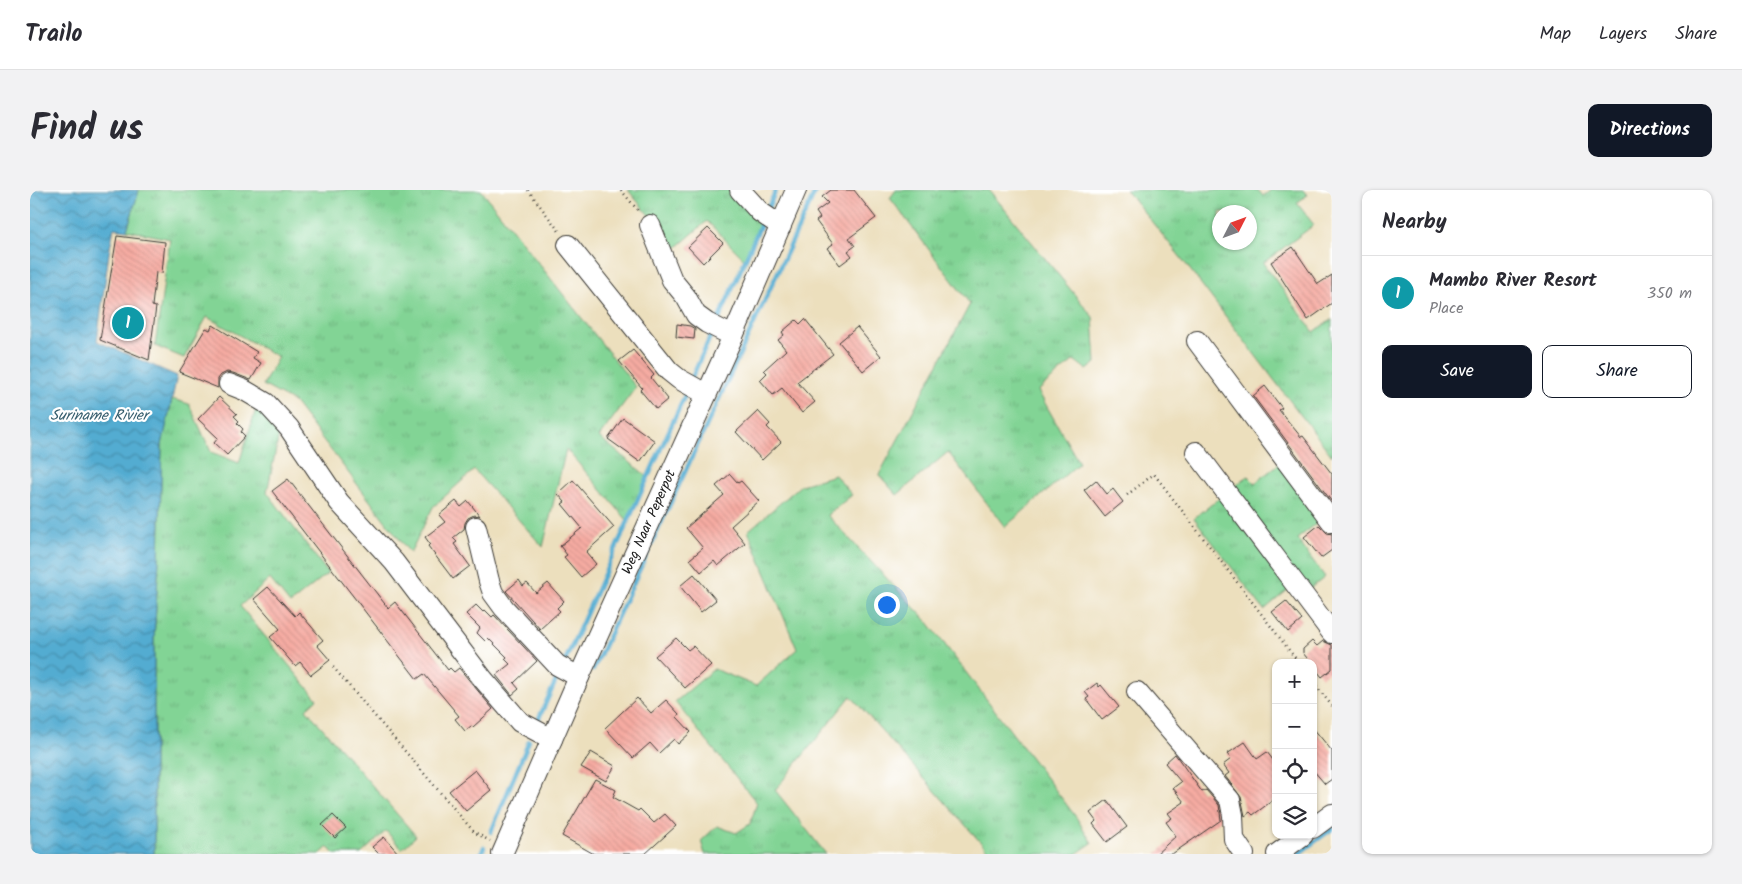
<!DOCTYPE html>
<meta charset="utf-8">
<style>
body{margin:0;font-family:Kalam,sans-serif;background:#f2f2f3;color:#2b2b33}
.controls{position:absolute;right:15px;bottom:15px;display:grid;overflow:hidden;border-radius:10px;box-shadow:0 1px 4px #0004}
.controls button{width:45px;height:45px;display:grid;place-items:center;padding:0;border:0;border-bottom:1px solid #e1e1e2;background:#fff;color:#2b2b33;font:25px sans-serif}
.compass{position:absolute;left:1182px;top:15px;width:45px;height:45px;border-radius:50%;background:#fff;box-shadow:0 1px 4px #0004;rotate:48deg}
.you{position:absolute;left:856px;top:414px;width:18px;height:18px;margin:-12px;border:4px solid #fff;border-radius:50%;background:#1a73e8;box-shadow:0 0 0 8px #1a73e833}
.badge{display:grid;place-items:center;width:32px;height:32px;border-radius:50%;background:#111827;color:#fff;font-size:16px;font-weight:700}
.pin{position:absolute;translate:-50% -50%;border:2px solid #fff;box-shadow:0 1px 5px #0006}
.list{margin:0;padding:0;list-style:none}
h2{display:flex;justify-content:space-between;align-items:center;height:65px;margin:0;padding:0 20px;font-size:21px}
h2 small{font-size:16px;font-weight:400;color:#7c7c81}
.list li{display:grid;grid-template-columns:32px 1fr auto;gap:15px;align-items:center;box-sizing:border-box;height:75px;padding:0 20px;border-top:1px solid #e1e1e2}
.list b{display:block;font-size:19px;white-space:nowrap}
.list p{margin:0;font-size:16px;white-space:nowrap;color:#7c7c81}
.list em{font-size:16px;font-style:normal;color:#7c7c81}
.actions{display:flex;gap:10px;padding:15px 20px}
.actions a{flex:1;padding:11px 0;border:1px solid #111827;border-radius:10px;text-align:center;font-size:18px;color:#111827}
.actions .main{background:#111827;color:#fff}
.icon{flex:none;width:28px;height:28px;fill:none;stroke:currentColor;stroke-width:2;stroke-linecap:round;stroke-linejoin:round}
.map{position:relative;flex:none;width:1302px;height:664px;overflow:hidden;border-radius:10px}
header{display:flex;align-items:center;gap:30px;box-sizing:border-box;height:70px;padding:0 25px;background:#fff;border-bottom:1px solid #e1e1e2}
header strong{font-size:24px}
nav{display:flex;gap:28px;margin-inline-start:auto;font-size:18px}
.intro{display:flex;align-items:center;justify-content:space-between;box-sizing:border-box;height:120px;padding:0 30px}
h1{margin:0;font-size:35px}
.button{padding:12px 22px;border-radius:10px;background:#111827;color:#fff;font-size:18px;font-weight:700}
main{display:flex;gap:30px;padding:0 30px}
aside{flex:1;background:#fff;border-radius:10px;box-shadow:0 1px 4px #0004}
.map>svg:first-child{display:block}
.grass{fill:url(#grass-tufts);stroke:#4f7858;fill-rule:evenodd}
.water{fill:url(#water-waves);stroke:#386476}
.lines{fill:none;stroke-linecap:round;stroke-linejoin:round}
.stream{stroke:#53acd1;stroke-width:4.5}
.building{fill:url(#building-back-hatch)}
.minor-casing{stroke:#3b3934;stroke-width:22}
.path{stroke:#3b3934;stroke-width:2.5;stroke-dasharray:1 4;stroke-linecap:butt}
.minor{stroke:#fff;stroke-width:20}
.labels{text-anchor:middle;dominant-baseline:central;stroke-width:4.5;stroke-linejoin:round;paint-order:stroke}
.street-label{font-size:14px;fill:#1c1c1c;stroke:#fff}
.water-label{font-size:15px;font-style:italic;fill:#355d6d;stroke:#fff}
</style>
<header>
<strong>Trailo</strong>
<nav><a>Map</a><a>Layers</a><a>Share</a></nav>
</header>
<div class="intro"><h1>Find us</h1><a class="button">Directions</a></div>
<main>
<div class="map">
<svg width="1302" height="664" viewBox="0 0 1302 664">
<defs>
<pattern id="grass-tufts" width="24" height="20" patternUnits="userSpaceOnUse" patternTransform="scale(1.25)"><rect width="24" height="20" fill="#82d495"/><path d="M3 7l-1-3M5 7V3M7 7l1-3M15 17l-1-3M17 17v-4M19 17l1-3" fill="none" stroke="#70b580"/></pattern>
<pattern id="water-waves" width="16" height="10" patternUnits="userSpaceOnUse" patternTransform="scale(1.25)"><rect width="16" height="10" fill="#53acd1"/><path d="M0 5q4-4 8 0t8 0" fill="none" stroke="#448ba9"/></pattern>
<pattern id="building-back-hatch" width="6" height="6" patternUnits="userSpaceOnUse" patternTransform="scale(1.25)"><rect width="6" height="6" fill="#f6aba2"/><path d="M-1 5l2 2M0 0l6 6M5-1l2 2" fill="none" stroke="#d2938b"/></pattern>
</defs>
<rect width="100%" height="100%" fill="#fff"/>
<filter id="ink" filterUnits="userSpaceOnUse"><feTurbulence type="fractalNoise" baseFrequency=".02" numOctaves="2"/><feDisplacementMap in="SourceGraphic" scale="10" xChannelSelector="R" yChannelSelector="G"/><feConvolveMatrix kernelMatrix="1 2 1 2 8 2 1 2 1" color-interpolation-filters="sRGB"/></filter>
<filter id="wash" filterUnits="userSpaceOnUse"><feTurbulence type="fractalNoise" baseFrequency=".0096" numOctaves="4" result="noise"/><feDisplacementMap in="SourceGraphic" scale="20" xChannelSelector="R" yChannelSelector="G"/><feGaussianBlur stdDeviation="1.12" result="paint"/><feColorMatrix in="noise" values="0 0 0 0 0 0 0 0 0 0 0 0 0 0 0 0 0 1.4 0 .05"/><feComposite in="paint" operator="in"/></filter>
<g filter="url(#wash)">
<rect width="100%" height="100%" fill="#ecdfbd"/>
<g class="grass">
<path d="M 109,0 L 451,0 L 606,197 L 569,247 L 618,287 L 598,331 L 536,259 L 513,357 L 444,280 L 403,317 L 380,363 L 264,212 L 233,195 L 248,167 L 177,127 L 154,168 L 125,156 L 140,49 L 97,40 Z"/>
<path d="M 598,0 L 702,0 L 731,34 L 715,70 L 677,31 L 646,58 Z"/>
<path d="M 866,0 L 959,0 L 1063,127 L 1066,173 L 1057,180 L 1044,170 L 1008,201 L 1049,273 L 975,337 L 918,262 L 867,305 L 849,285 L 940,114 L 860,8 Z"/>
<path d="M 1096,0 L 1228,0 L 1233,6 L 1241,0 L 1273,0 L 1277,5 L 1267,13 L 1284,35 L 1233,73 L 1284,142 L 1302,129 L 1302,266 L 1152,69 ZM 1190,22 L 1220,22 L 1220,52 L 1190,52 Z"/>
<path d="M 142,209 L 159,214 L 181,262 L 209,273 L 226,219 L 252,230 L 237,302 L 298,383 L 260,414 L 240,389 L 210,416 L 287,509 L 276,519 L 386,646 L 372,659 L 356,641 L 331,664 L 304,664 L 298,657 L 290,664 L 124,664 L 124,448 L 129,370 L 132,255 Z"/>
<path d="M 1250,273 L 1291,330 L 1267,349 L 1295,387 L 1269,408 L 1260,398 L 1234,420 L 1164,328 L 1218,286 L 1225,293 Z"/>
<path d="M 805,285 L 822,305 L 797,325 L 897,431 L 1046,627 L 1062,653 L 1046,664 L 961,664 L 821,506 L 745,600 L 796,664 L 675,664 L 671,651 L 687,636 L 706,643 L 720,634 L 727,613 L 645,512 L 684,479 L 726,496 L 767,459 L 718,341 L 771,295 Z"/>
</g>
<path class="water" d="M 0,0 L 109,0 L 97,40 L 84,38 L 79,63 L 67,151 L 147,186 L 132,255 L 129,370 L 124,448 L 124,664 L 0,664 Z"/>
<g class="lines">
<g class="stream">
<path d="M 737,20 L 746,0"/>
<path d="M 688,131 L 731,34"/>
<path d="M 661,190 L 681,145"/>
<path d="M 535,471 L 656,203"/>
<path d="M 563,480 L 786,0"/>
<path d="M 509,528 L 528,486"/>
<path d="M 461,642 L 499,551"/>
<path d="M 451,664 L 454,657"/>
<path d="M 1268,664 L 1302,639"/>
</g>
</g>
<g id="blocks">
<g class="building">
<path d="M 801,0 L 824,0 L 846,28 L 819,48 L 825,56 L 818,61 L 822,66 L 810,75 L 797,58 L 803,54 L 786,31 L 790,28 L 786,22 L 798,13 L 792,7 Z"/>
<path d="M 678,38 L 693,53 L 673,73 L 658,57 Z"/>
<path d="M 87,46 L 135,52 L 132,83 L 126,82 L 122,116 L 126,117 L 119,170 L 70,150 Z"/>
<path d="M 1263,57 L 1288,94 L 1302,85 L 1302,113 L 1278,130 L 1241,72 Z"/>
<path d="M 775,129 L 803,164 L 767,192 L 785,212 L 772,223 L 752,198 L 743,205 L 730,190 L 737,183 L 734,180 L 756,160 L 748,150 L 754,145 L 752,142 L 766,130 L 770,134 Z"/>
<path d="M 647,134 L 660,136 L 665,139 L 664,149 L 646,147 Z"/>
<path d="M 183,135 L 227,162 L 223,168 L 231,173 L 221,190 L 203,183 L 197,182 L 191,185 L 188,189 L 188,198 L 149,182 L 176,138 L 180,140 Z"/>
<path d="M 827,137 L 851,166 L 833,181 L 809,152 Z"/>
<path d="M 603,160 L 624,185 L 621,188 L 638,209 L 626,219 L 610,200 L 612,198 L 589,171 Z"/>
<path d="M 1235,196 L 1252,218 L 1249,220 L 1271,247 L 1273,246 L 1302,284 L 1302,312 L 1223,206 Z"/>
<path d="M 189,207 L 207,224 L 204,226 L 209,231 L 207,233 L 213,239 L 211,242 L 215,246 L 197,265 L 184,253 L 188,248 L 168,229 Z"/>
<path d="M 728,221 L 740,234 L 737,237 L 751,252 L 732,270 L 706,242 Z"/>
<path d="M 593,228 L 625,251 L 610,272 L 578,249 Z"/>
<path d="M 700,284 L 708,293 L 711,291 L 729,311 L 701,336 L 715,353 L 688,376 L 684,371 L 671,382 L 660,369 L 673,358 L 656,338 L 694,305 L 686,296 Z"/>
<path d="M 258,289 L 358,418 L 365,412 L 418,480 L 420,478 L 424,482 L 429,478 L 463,519 L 443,537 L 441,536 L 435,541 L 425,529 L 429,526 L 394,484 L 387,489 L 242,301 Z"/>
<path d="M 543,290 L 584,337 L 556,362 L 566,374 L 551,387 L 534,367 L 537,365 L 530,356 L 552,338 L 532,314 L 535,312 L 528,304 Z"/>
<path d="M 1066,290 L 1077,304 L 1083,299 L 1093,312 L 1075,327 L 1054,300 Z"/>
<path d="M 426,311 L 431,317 L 438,311 L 450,326 L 444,325 L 438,328 L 435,333 L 434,339 L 423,348 L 427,352 L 424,354 L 440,376 L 423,389 L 398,356 L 400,354 L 395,347 L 415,332 L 409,325 Z"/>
<path d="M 1289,335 L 1297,343 L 1302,344 L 1302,360 L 1291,368 L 1274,347 Z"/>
<path d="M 664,384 L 686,410 L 671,422 L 650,396 Z"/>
<path d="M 489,390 L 493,396 L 497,393 L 506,403 L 518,393 L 534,411 L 527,418 L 530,421 L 510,439 L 476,401 Z"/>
<path d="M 238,397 L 265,426 L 269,422 L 293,450 L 287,455 L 300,470 L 281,485 L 270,472 L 265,476 L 240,447 L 250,439 L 224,409 Z"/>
<path d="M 1256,411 L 1272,430 L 1258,442 L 1242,422 Z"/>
<path d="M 446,415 L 453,422 L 455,420 L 462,427 L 464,425 L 507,471 L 484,493 L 489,499 L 482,505 L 466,485 L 480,474 L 475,469 L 477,467 L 458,448 L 455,451 L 447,443 L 450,438 L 436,424 Z"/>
<path d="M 646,448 L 658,460 L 663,456 L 681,475 L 655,498 L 625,466 Z"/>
<path d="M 1282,451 L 1287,456 L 1293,451 L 1302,455 L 1302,479 L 1292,487 L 1283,476 L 1283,473 L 1281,473 L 1273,463 L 1273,459 Z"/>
<path d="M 1067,493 L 1069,497 L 1071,495 L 1089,517 L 1072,530 L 1056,509 L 1059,507 L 1055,502 Z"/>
<path d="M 607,508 L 621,523 L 636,510 L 649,524 L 647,527 L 661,542 L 648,554 L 644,549 L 629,563 L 620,553 L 603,568 L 575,538 Z"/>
<path d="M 1283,538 L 1302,561 L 1302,589 L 1295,594 L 1283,580 Z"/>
<path d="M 1215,552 L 1227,569 L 1237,562 L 1246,574 L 1246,608 L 1223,625 L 1220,622 L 1215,626 L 1211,607 L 1195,586 L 1199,583 L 1193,575 L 1201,569 L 1197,564 Z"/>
<path d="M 561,562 L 585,576 L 576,591 L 551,577 Z"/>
<path d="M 1145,564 L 1172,602 L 1176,600 L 1189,615 L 1191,630 L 1142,664 L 1126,664 L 1146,646 L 1136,632 L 1142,628 L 1138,623 L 1154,612 L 1143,598 L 1151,592 L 1135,573 Z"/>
<path d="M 445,580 L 461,600 L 436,621 L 419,601 Z"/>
<path d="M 565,589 L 586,600 L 583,607 L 608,621 L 610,619 L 624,633 L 635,624 L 646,636 L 615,664 L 564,664 L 532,646 Z"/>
<path d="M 1077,610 L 1097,637 L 1077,652 L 1063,634 L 1066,631 L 1060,623 Z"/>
<path d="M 303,625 L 316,638 L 305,648 L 292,635 Z"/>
<path d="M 354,647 L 369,664 L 349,664 L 342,657 Z"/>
</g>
</g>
</g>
<g filter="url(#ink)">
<use href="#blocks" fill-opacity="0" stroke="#3b3934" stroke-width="1"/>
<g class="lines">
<g class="minor-casing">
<g id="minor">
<path d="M 710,0 L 730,22 L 751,36"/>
<path d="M 620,35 L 642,90 L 656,107 L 666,125 L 677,133 L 703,146"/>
<path d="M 538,55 L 639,181 L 649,189 L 676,204"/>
<path d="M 1167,151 L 1302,332"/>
<path d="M 199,194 L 214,200 L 236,213 L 259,238 L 309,312 L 364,372 L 453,489 L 490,532 L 522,549"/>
<path d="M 1166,262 L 1302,443"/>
<path d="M 446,337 L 459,391 L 463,403 L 474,418 L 527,475 L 549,487"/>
<path d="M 1107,502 L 1200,610 L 1203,625 L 1204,649 L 1214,664"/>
<path d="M 1283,638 L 1302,624"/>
<path d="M 472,664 L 549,487 L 703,146 L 766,0"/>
<path d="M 1247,664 L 1273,645"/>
</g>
</g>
<g class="path">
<path d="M 498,0 L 529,41"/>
<path d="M 591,0 L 610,23"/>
<path d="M 1097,305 L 1124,284 L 1269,473"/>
<path d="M 303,477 L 444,642 L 460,651"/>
<path d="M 1283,492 L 1302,516"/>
</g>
<use href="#minor" class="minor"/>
</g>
</g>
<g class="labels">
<g class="street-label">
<text transform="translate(619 332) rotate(-66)">Weg Naar Peperpot</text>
</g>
<g class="water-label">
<text x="69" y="226">Suriname Rivier</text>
</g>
</g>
</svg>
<div class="controls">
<button>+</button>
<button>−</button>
<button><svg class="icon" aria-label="locate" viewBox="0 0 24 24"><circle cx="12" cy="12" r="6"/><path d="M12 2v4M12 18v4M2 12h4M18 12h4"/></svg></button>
<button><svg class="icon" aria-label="layers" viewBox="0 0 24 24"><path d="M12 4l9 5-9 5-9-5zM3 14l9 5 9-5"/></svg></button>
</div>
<svg class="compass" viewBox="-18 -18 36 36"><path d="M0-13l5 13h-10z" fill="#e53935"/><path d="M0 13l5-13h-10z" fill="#7c7c81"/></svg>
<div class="you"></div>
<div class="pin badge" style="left:98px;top:133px;background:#0f9aa8">1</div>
</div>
<aside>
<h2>Nearby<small></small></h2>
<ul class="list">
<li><span class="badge" style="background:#0f9aa8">1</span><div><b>Mambo River Resort</b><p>Place</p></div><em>350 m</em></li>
</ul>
<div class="actions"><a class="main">Save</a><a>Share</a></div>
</aside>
</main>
